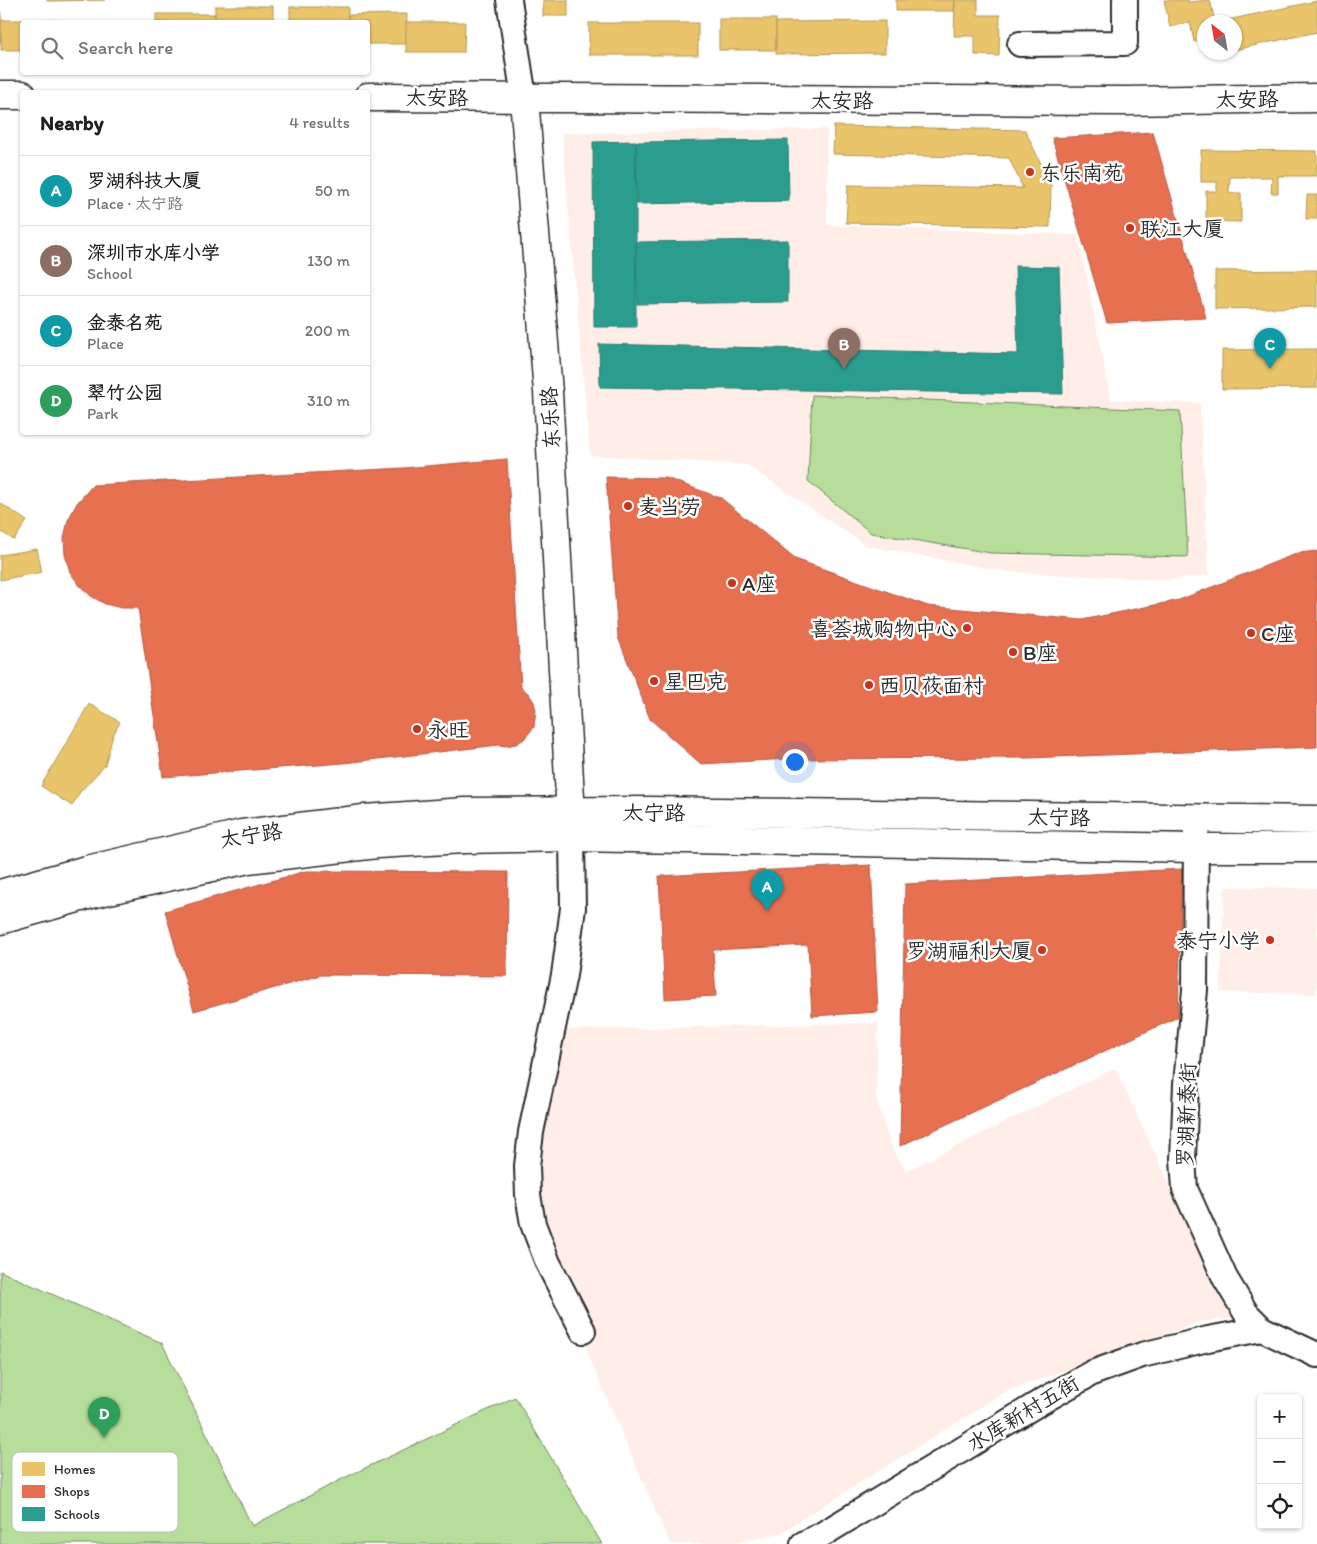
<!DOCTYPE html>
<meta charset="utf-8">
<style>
body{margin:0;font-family:Itim,"LXGW WenKai TC",sans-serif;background:#f6f6f6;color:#202124}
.controls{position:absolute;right:15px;bottom:15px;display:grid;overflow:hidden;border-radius:5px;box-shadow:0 1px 4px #0004}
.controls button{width:45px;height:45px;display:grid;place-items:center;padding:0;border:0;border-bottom:1px solid #e0e0e0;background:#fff;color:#202124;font:25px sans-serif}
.compass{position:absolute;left:1197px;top:15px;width:45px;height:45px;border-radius:50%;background:#fff;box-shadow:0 1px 4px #0004;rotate:329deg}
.you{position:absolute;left:794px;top:761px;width:18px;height:18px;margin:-12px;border:4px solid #fff;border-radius:50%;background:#1a73e8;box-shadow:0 0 0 8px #1a73e833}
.badge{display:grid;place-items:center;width:32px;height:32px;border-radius:50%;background:#0b8043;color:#fff;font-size:16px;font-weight:700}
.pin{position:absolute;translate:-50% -41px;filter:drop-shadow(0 1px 2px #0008)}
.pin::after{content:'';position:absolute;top:26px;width:18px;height:15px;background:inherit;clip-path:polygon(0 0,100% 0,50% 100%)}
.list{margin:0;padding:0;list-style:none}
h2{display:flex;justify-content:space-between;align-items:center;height:65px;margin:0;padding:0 20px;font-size:21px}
h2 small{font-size:16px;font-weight:400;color:#757577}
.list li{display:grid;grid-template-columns:32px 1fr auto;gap:15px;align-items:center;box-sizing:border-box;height:70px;padding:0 20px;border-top:1px solid #e0e0e0}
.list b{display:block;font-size:19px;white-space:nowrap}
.list p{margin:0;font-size:16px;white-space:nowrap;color:#757577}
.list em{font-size:16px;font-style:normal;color:#757577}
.icon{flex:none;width:28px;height:28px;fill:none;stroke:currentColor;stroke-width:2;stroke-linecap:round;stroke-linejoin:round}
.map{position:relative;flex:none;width:1317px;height:1544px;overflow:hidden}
.search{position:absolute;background:#fff;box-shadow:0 1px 4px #0004;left:20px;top:20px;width:350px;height:55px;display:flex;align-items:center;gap:12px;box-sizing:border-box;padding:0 18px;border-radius:5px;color:#757577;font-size:19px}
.panel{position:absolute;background:#fff;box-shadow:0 1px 4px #0004;left:20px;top:90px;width:350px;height:345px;border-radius:5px}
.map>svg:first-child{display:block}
.built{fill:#ffeee7}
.green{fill:#b6de9a;stroke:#708462}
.homes{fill:#e9c46a;stroke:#b09657}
.shops{fill:#e76f51;stroke:#af5b46}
.schools{fill:#2a9d8f;stroke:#2a7b71}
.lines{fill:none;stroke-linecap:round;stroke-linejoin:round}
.minor-casing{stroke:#2b2b2b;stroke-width:28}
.tertiary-casing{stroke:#2b2b2b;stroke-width:31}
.secondary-casing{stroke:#2b2b2b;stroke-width:31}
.minor{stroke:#fff;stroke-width:24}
.tertiary{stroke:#fff;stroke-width:28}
.secondary{stroke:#fff;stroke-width:28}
.poi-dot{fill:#c8321e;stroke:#fff;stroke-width:2}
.labels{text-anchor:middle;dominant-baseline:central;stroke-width:5;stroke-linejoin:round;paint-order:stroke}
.street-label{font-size:21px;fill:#2b2b2b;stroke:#fff}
.poi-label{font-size:21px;fill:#2b2b2b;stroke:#fff;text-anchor:start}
.key{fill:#fff;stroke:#bfbfbf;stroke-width:1}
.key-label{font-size:14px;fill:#2b2b2b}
</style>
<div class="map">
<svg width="1317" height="1544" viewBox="0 0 1317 1544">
<rect width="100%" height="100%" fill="#fff"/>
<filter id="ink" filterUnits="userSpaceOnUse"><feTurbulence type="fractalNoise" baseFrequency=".02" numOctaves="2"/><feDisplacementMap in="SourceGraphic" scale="10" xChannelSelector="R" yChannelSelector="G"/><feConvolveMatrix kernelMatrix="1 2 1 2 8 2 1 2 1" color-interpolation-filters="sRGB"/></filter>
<g filter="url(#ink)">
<g class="built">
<path d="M 827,129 L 827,225 L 1078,235 L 1111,400 L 1200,403 L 1209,575 L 1168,580 L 1009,572 L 867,546 L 747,465 L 590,455 L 562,133 Z"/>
<path d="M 1225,887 L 1317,888 L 1317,994 L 1220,992 Z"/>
<path d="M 878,1023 L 876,1098 L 890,1144 L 906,1171 L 1115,1068 L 1232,1318 L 1200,1322 L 1005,1392 L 780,1533 L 732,1544 L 670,1544 L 591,1362 L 533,1188 L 559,1030 Z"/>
</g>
<g class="green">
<path d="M 812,395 L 1180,411 L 1188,557 L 991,553 L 871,533 L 808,481 Z"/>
<path d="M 0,1271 L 162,1343 L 252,1526 L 340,1480 L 515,1397 L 602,1544 L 0,1544 Z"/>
</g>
<g class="homes">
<path d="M 47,0 L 105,0 L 47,1 Z"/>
<rect x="543" y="0" width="25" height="16"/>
<path d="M 896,0 L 955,0 L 954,11 L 896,11 Z"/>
<path d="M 955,0 L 978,0 L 978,15 L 1000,15 L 999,56 L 975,55 L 975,36 L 954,36 Z"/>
<path d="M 1164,0 L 1188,0 L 1188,2 L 1210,0 L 1215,22 L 1204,22 L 1204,39 L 1194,42 L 1190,22 L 1170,27 Z"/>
<path d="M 1317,1 L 1317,32 L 1234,50 L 1234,22 L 1218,22 Z"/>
<rect x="215" y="6" width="58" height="16"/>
<rect x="290" y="7" width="58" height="15"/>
<rect x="0" y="13" width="1" height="29"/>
<rect x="156" y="14" width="59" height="8"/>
<path d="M 407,14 L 406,44 L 368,44 L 368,22 L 348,22 L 348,15 Z"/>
<rect x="719" y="19" width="57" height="31"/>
<path d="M 1,20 L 59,20 L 59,22 L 22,22 L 22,50 L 1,50 Z"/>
<path d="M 885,21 L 885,53 L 776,54 L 776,22 Z"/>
<path d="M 406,22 L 465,22 L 464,52 L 406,52 Z"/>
<rect x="589" y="23" width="109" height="32"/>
<path d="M 834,126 L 1025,130 L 1051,185 L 1050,227 L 846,223 L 848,185 L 1023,188 L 1009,158 L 833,154 Z"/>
<path d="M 1140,143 L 1156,194 L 1084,198 L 1066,145 Z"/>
<path d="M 1201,150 L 1317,151 L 1317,176 L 1278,176 L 1278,193 L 1271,193 L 1272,177 L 1230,177 L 1229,193 L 1241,193 L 1241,222 L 1206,221 L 1206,191 L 1217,191 L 1217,182 L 1201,182 Z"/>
<path d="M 1307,195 L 1317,195 L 1317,219 L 1306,219 Z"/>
<path d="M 1121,249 L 1145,250 L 1145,257 L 1156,257 L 1156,252 L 1170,253 L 1170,256 L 1188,256 L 1187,277 L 1191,277 L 1191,288 L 1187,288 L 1187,304 L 1172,304 L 1172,309 L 1148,309 L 1148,304 L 1138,304 L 1138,301 L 1120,301 L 1121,297 L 1112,297 L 1112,286 L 1106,285 L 1106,278 L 1094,278 L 1094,262 L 1105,262 L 1105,255 L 1120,255 Z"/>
<path d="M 1317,270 L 1317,307 L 1215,309 L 1215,271 Z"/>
<path d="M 1317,349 L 1317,388 L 1222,389 L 1222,350 Z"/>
<path d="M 416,472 L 491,522 L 478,541 L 454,526 L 447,531 L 452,558 L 501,549 L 505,574 L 432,586 L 422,529 L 428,519 L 438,526 L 451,507 L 432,494 L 422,510 L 400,495 Z"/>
<path d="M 181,481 L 240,517 L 237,523 L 265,540 L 251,562 L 218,541 L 222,569 L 257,564 L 259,587 L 150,601 L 146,571 L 196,564 L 193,538 L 199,528 L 165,507 Z"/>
<path d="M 300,482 L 355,518 L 352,523 L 378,540 L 366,559 L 336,539 L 339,568 L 418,559 L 420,581 L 317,593 L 316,580 L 263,586 L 261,568 L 313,562 L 310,535 L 319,528 L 285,505 Z"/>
<path d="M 0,503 L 27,521 L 14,540 L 0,531 Z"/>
<path d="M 640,510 L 709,531 L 771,559 L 844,602 L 816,650 L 735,611 L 618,572 Z"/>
<path d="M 37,549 L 42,572 L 0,580 L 0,555 Z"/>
<path d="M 1317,576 L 1317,639 L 1274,652 L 1203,691 L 1200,664 L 1182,627 L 1270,584 Z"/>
<path d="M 903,615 L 1019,639 L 1126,626 L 1133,672 L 1027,684 L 990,683 L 894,665 Z"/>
<path d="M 89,704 L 120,722 L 113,735 L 105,765 L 80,792 L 72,806 L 41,786 Z"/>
<path d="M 404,879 L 449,881 L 448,902 L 479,903 L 477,946 L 445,944 L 444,968 L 401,966 L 402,942 L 370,941 L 373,897 L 403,898 Z"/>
<path d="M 266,893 L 272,913 L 302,903 L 315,944 L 285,953 L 292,976 L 251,989 L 244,966 L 213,976 L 200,933 L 229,924 L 224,906 Z"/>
</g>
<g class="shops">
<path d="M 1153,132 L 1206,318 L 1107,323 L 1052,138 Z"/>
<path d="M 507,459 L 521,687 L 529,694 L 534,702 L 536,710 L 534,727 L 524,739 L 516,744 L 506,746 L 499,745 L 344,763 L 163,777 L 138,608 L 121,608 L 105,604 L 91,596 L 80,586 L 70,572 L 65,555 L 64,538 L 68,520 L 77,503 L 93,485 L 403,468 Z"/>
<path d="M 606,477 L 666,478 L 721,498 L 795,559 L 928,606 L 1082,620 L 1179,600 L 1298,553 L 1317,551 L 1317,747 L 1028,758 L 789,759 L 701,764 L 650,719 L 618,637 Z"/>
<path d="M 871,865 L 878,1012 L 812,1016 L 808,945 L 713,950 L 716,996 L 665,999 L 659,876 Z"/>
<path d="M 1182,869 L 1178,1017 L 900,1146 L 905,884 Z"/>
<path d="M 306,871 L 508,872 L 507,976 L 321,975 L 194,1011 L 165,911 Z"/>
</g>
<g class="schools">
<path d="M 788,140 L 789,201 L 637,204 L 636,142 Z"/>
<path d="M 636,141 L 636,327 L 594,327 L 593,142 Z"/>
<path d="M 788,240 L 788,302 L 637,304 L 636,242 Z"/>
<path d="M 1015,266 L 1059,267 L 1063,394 L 600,387 L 599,344 L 1018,354 Z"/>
</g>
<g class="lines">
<g class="minor-casing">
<g id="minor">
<path d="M 509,0 L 524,98"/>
<path d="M 1020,44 L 1125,43 L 1125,0"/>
<path d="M 1196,829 L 1195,990 L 1186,1084 L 1183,1159 L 1185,1189 L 1225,1278 L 1246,1313 L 1262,1329 L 1317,1355"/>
<path d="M 572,837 L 573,908 L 564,975 L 531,1132 L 527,1166 L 528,1195 L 533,1224 L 548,1263 L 583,1331"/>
<path d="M 803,1544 L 823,1534 L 1039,1403 L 1092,1373 L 1142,1355 L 1208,1339 L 1262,1329"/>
</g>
</g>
<g class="tertiary-casing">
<g id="tertiary">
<path d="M 0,95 L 22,95"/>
<path d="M 368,97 L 1127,101 L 1317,98"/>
<path d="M 524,98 L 548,392 L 572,835"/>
</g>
</g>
<g class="secondary-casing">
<g id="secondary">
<path d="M 0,894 L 87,870 L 242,834 L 364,819 L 465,812 L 649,811 L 1317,820"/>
<path d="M 0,920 L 95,893 L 248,859 L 377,844 L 464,839 L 572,837 L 1196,848 L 1317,848"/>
</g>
</g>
<use href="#minor" class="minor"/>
<use href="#tertiary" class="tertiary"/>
<use href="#secondary" class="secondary"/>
</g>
</g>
<g class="poi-dot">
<circle cx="1030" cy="172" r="5"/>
<circle cx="1130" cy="228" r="5"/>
<circle cx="628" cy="506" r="5"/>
<circle cx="732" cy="583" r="5"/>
<circle cx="967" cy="628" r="5"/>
<circle cx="1251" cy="633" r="5"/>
<circle cx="1013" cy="652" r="5"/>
<circle cx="654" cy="681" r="5"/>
<circle cx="869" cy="685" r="5"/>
<circle cx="417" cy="729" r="5"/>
<circle cx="1270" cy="940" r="5"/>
<circle cx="1042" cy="950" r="5"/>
</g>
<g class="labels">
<g class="street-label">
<text x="437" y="97">太安路</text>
<text transform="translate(1247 99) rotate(-1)">太安路</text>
<text x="842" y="100">太安路</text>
<text transform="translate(550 418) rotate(-93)">东乐路</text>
<text x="654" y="812">太宁路</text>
<text transform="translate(1059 817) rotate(1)">太宁路</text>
<text transform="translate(251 835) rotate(-9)">太宁路</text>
<text transform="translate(1186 1115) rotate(-88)">罗湖新泰街</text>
<text transform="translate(1023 1413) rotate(-31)">水库新村五街</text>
</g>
<g class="poi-label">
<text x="1040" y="172">东乐南苑</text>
<text x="1140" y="228">联江大厦</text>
<text x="638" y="506">麦当劳</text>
<text x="742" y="583">A座</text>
<text x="957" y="628" text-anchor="end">喜荟城购物中心</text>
<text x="1261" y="633">C座</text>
<text x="1023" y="652">B座</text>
<text x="664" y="681">星巴克</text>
<text x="879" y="685">西贝莜面村</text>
<text x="427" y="729">永旺</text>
<text x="1260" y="940" text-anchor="end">泰宁小学</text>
<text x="1032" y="950" text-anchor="end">罗湖福利大厦</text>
</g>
</g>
<rect x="12" y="1452" width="166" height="80" rx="8" class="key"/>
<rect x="22" y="1462" width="23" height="14" fill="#e9c46a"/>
<rect x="22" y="1485" width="23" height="13" fill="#e76f51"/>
<rect x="22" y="1507" width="23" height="14" fill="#2a9d8f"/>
<g class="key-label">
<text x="54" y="1474">Homes</text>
<text x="54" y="1496">Shops</text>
<text x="54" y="1519">Schools</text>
</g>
</svg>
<div class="controls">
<button>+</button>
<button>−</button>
<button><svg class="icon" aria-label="locate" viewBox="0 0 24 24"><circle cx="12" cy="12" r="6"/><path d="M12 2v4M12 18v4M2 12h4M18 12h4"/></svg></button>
</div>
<svg class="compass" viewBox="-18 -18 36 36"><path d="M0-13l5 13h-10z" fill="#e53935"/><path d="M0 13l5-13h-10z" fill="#757577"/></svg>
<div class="you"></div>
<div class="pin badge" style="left:767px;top:911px;background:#0f9aa8">A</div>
<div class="pin badge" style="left:844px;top:369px;background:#8d6e63">B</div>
<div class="pin badge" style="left:1270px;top:369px;background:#0f9aa8">C</div>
<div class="pin badge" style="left:104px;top:1438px;background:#2e9e5b">D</div>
<div class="search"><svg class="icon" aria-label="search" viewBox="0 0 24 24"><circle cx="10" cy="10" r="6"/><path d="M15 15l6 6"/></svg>Search here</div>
<section class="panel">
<h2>Nearby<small>4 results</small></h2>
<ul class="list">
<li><span class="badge" style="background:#0f9aa8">A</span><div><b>罗湖科技大厦</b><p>Place · 太宁路</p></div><em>50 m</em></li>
<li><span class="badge" style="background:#8d6e63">B</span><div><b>深圳市水库小学</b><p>School</p></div><em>130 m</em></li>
<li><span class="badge" style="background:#0f9aa8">C</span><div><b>金泰名苑</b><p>Place</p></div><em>200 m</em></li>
<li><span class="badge" style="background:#2e9e5b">D</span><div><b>翠竹公园</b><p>Park</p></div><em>310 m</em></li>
</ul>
</section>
</div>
